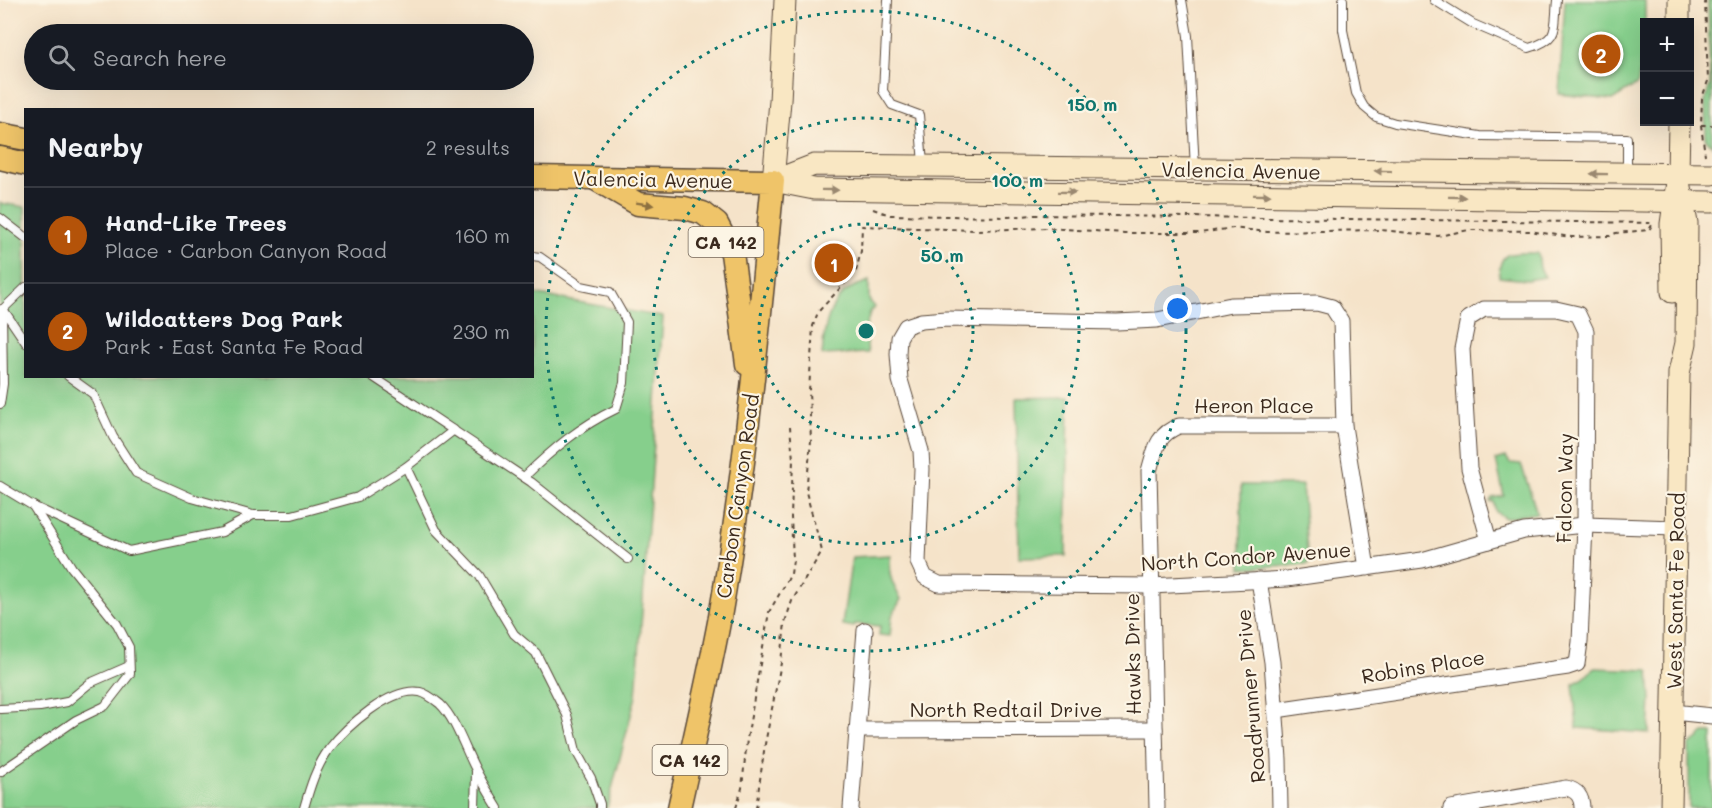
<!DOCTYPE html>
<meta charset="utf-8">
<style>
body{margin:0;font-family:Mali,sans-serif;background:#20242c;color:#f1f3f6}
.controls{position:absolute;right:18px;top:18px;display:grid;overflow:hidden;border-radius:0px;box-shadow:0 6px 24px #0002}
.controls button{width:54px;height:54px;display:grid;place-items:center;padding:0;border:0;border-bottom:2px solid #363941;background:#171b24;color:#f1f3f6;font:30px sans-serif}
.you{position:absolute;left:1178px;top:309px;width:21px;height:21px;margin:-15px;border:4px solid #fff;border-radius:50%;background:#1a73e8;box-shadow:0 0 0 9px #1a73e833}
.badge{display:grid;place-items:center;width:39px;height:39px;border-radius:50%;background:#b45309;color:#fff;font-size:20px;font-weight:700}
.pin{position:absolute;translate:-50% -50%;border:3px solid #fff;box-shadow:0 2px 6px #0006}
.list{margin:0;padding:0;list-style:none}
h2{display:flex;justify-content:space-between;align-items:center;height:78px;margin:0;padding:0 24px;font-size:26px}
h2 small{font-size:20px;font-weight:400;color:#9ea1a6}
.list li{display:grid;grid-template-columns:39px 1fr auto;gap:18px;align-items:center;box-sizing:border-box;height:96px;padding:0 24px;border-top:2px solid #363941}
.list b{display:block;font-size:22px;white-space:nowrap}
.list p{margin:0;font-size:20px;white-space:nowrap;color:#9ea1a6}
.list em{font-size:20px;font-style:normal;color:#9ea1a6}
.icon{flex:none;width:33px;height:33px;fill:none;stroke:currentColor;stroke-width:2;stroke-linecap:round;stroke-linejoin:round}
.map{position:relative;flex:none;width:1712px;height:808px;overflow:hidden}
.search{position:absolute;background:#171b24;box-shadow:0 6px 24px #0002;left:24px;top:24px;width:510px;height:66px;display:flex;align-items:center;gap:15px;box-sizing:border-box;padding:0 21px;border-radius:33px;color:#9ea1a6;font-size:22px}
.panel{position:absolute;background:#171b24;box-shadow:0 6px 24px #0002;left:24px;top:108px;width:510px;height:270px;border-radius:0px}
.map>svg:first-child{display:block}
.green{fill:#86cf8c;stroke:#607c55;stroke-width:1.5}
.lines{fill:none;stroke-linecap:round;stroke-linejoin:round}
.lane-casing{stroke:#574638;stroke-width:10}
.street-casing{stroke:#574638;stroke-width:17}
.secondary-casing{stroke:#574638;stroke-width:23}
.primary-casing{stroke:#574638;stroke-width:25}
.path{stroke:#574638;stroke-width:2;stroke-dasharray:4.5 4.5;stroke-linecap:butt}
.lane{stroke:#fff;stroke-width:8}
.street{stroke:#fff;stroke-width:15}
.secondary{stroke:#f9e7c3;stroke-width:21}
.primary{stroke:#efc469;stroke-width:22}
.oneway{fill:#9a8870}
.oneway2{fill:#8c6f40}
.ring{fill:none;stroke:#0f766e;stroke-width:3;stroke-dasharray:3 6}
.labels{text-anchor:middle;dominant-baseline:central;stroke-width:4.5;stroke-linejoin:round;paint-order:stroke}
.shield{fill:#fcf5e5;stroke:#75675a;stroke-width:1.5}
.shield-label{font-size:18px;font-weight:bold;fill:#3b2a1e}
.street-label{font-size:20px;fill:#3b2a1e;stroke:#fcf5e5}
.centre{fill:#0f766e;stroke:#fcf5e5;stroke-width:3}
.ring-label{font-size:18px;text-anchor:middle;font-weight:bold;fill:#0f766e;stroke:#fcf5e5;stroke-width:4.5;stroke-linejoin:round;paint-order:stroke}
</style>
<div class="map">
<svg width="1712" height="808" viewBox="0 0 1712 808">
<rect width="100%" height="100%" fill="#fcf5e5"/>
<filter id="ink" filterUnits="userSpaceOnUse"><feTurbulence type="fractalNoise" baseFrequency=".0167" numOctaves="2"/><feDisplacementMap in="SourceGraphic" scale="12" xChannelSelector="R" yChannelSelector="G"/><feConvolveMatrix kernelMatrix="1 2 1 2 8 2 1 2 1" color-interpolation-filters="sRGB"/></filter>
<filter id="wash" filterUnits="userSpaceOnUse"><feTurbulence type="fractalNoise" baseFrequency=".008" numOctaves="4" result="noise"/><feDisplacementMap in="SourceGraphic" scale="24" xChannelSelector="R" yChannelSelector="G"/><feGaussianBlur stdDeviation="1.35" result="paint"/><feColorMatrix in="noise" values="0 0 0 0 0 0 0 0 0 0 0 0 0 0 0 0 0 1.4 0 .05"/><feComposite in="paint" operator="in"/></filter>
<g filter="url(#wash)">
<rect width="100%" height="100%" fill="#f5e3c9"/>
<g class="green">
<path d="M 1565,0 L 1645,0 L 1645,18 L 1638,84 L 1612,100 L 1559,94 Z"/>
<path d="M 1708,0 L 1712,0 L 1712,146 L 1706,139 L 1705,102 L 1710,84 Z"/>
<path d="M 0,203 L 25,207 L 26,376 L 532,376 L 533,294 L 663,317 L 636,696 L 607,808 L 0,808 Z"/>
<path d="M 1538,253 L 1540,268 L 1545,277 L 1527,280 L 1499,277 C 1499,247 1514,254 1538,253 Z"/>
<path d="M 869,281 L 869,300 L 875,307 L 873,310 L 871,309 L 865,331 L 868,353 L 822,355 C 824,330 827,302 851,288 C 856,285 863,284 869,281 Z"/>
<path d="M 1069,397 L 1066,556 L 1019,557 L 1016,398 Z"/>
<path d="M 1506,457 L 1510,463 L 1521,464 L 1537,513 L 1505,518 L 1496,512 L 1493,501 L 1490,502 L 1492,498 L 1504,496 L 1496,460 Z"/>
<path d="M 1241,485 L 1302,485 L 1308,564 L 1241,568 Z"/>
<path d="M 891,555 C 887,573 892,584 901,599 L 892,616 L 890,636 L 879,635 L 880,626 L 855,624 L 854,627 L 842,625 L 852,557 Z"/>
<path d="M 1594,668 L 1649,670 L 1651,700 L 1649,733 L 1577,728 L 1573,684 L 1584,678 Z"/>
<path d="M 1704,733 L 1712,733 L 1712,808 L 1689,808 L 1689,746 Z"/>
</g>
</g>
<g filter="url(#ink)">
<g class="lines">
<g class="lane-casing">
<g id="lane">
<path d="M 888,0 L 883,91 L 892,105 L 919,115 L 923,164"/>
<path d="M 1182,0 L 1188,36 L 1195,169"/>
<path d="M 1343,0 L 1343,30 L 1356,93 L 1364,107 L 1376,117 L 1395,123 L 1480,136 L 1627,138 L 1627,171"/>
<path d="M 1434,0 L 1473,24 L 1529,48 C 1560,39 1554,28 1557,0"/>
<path d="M 0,218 L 26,238"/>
<path d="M 3,309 L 26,343"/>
<path d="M 1,311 L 26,287"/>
<path d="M 68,376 L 93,394 L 113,437 L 136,473 L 192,498 L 253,515 L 292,515 L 358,497 L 406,467 L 454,430"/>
<path d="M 372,376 L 531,482 L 628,559"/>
<path d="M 0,404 L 3,384 L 2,309"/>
<path d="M 406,467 L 436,530 L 479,575 L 514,634 L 536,653 L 567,715 L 576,751 L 591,778 L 600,804 L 600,808"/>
<path d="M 524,477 C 552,450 580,426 616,409 L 624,383 L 627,322 L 610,292 L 581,286 L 540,257 L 532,256"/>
<path d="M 0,486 L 33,506 L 129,551 L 222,532 L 253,515"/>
<path d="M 0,709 L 40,707 L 67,702 L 90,683 L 129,666"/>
<path d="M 0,772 L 76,720 L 105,706 L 130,674 L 129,647 L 117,624 L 72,568 L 33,506"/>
<path d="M 304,808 C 310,787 316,767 329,749 C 346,727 390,687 420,692 C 425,693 435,700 440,704 C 455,718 465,749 475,768 C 482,782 490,795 498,808"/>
<path d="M 475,808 L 476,772"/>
</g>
</g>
<g class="street-casing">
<g id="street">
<path d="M 1367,568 L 1344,426 L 1341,321 L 1332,307 L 1317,303 L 1231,305 L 1157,320 L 1117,322 L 947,319 L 921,321 L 906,326 L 899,338 L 898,354 L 900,380 L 921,451 L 922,469 L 918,562 L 925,577 L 939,584 L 1151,586 L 1287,579 L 1422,560 L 1524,531 L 1585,525 L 1675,528"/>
<path d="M 1259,580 L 1272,662 L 1279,759 L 1280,808"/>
<path d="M 1276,710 L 1568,667 L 1577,664 L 1580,642 L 1585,525 L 1586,331 L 1578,314 L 1556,309 L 1484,309 L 1468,319 L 1462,349 L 1469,468 L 1489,541"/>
<path d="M 1673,712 L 1712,716"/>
<path d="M 857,730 L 1155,729"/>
<path d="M 851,808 L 865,630"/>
<path d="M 1157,808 L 1149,471 C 1155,450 1157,434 1179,426 L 1344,426"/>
<path d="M 1451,808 L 1566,788 C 1577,790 1582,797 1582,808"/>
</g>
</g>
<g class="secondary-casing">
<g id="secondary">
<path d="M 1679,22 L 1679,0"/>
<path d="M 773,181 L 814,165 L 1712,174"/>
<path d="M 773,181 L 814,189 L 1712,202"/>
<path d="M 773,181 L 780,101 L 785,0"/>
<path d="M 1672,292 L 1671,224 L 1678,175 L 1679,122"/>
<path d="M 1671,808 L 1679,373 L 1686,343 L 1687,223 L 1680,187"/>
</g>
</g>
<g class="primary-casing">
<g id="primary">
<path d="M 0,134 L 26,139"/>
<path d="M 0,158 L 26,164"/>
<path d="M 532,177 L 773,181 C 759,327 745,473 720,617 C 708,681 693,745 679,808"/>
<path d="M 597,180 L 638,204 L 685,208 L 703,213 L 717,224 L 732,253 L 747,364"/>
</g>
</g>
<g class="path">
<path d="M 1705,0 L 1708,81 L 1702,98 L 1701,125 L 1705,155"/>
<path d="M 1701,125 L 1712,125"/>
<path d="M 873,209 L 890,215 L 1007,217 L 1034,215 L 1654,223"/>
<path d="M 736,808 L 742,788 L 747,739 L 769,612 L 791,574 L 793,560 L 791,517 L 793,459 L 790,427"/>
<path d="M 756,808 L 765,744 L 781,663 L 785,622 L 792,601 L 822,551 L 806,492 L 811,441 L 809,391 L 813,326 L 818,312 L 856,271 L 861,251 L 862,226 L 975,230 L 1048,228 L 1124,233 L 1200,233 L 1233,228 L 1267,232 L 1381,230 L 1438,236 L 1469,230 L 1529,231 L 1571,237 L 1610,236 L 1616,233 L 1649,230 L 1652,225"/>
</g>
<use href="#lane" class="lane"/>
<use href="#street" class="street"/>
<use href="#secondary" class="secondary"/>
<use href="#primary" class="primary"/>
</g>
<defs><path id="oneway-solid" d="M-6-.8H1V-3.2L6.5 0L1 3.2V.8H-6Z" transform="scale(1.5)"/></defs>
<g class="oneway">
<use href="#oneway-solid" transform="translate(1383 171) rotate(-179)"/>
<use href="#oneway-solid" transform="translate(1599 174) rotate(-179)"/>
<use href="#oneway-solid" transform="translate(830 190) rotate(1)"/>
<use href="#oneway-solid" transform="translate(1067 192) rotate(1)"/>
<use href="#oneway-solid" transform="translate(1262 195) rotate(1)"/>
<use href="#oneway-solid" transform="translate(1457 197) rotate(1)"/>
</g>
<use class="oneway2" href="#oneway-solid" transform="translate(645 204) rotate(9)"/>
</g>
<g class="ring">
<circle cx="866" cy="331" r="107"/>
<circle cx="866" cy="331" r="213"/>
<circle cx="866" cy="331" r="320"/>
</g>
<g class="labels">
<g class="shield">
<rect x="688.5" y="227" width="75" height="30" rx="4.5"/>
<rect x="652.5" y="745" width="75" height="30" rx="4.5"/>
</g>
<g class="shield-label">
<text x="726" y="242">CA 142</text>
<text x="690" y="760">CA 142</text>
</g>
<g class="street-label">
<text transform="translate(1241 170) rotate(1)">Valencia Avenue</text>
<text transform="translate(653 179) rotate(1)">Valencia Avenue</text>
<text x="1254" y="405">Heron Place</text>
<text transform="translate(1564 488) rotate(-89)">Falcon Way</text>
<text transform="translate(737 496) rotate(-82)">Carbon Canyon Road</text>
<text transform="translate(1246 556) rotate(-4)">North Condor Avenue</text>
<text transform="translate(1675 591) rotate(-89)">West Santa Fe Road</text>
<text transform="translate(1132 654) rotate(-91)">Hawks Drive</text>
<text transform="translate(1423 666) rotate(-9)">Robins Place</text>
<text transform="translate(1250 696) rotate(-95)">Roadrunner Drive</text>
<text x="1006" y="709">North Redtail Drive</text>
</g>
</g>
<circle cx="866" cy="331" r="9" class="centre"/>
<g class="ring-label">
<text x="1092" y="111">150 m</text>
<text x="1017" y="187">100 m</text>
<text x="942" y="262">50 m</text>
</g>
</svg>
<div class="controls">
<button>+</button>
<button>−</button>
</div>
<div class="you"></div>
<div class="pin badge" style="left:834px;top:263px">1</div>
<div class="pin badge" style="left:1601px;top:54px">2</div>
<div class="search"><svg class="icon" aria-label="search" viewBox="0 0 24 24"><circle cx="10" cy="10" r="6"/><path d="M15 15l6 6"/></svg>Search here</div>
<section class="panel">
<h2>Nearby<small>2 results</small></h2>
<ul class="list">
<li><span class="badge">1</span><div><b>Hand-Like Trees</b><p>Place · Carbon Canyon Road</p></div><em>160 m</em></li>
<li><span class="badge">2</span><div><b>Wildcatters Dog Park</b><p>Park · East Santa Fe Road</p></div><em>230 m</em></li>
</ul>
</section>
</div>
